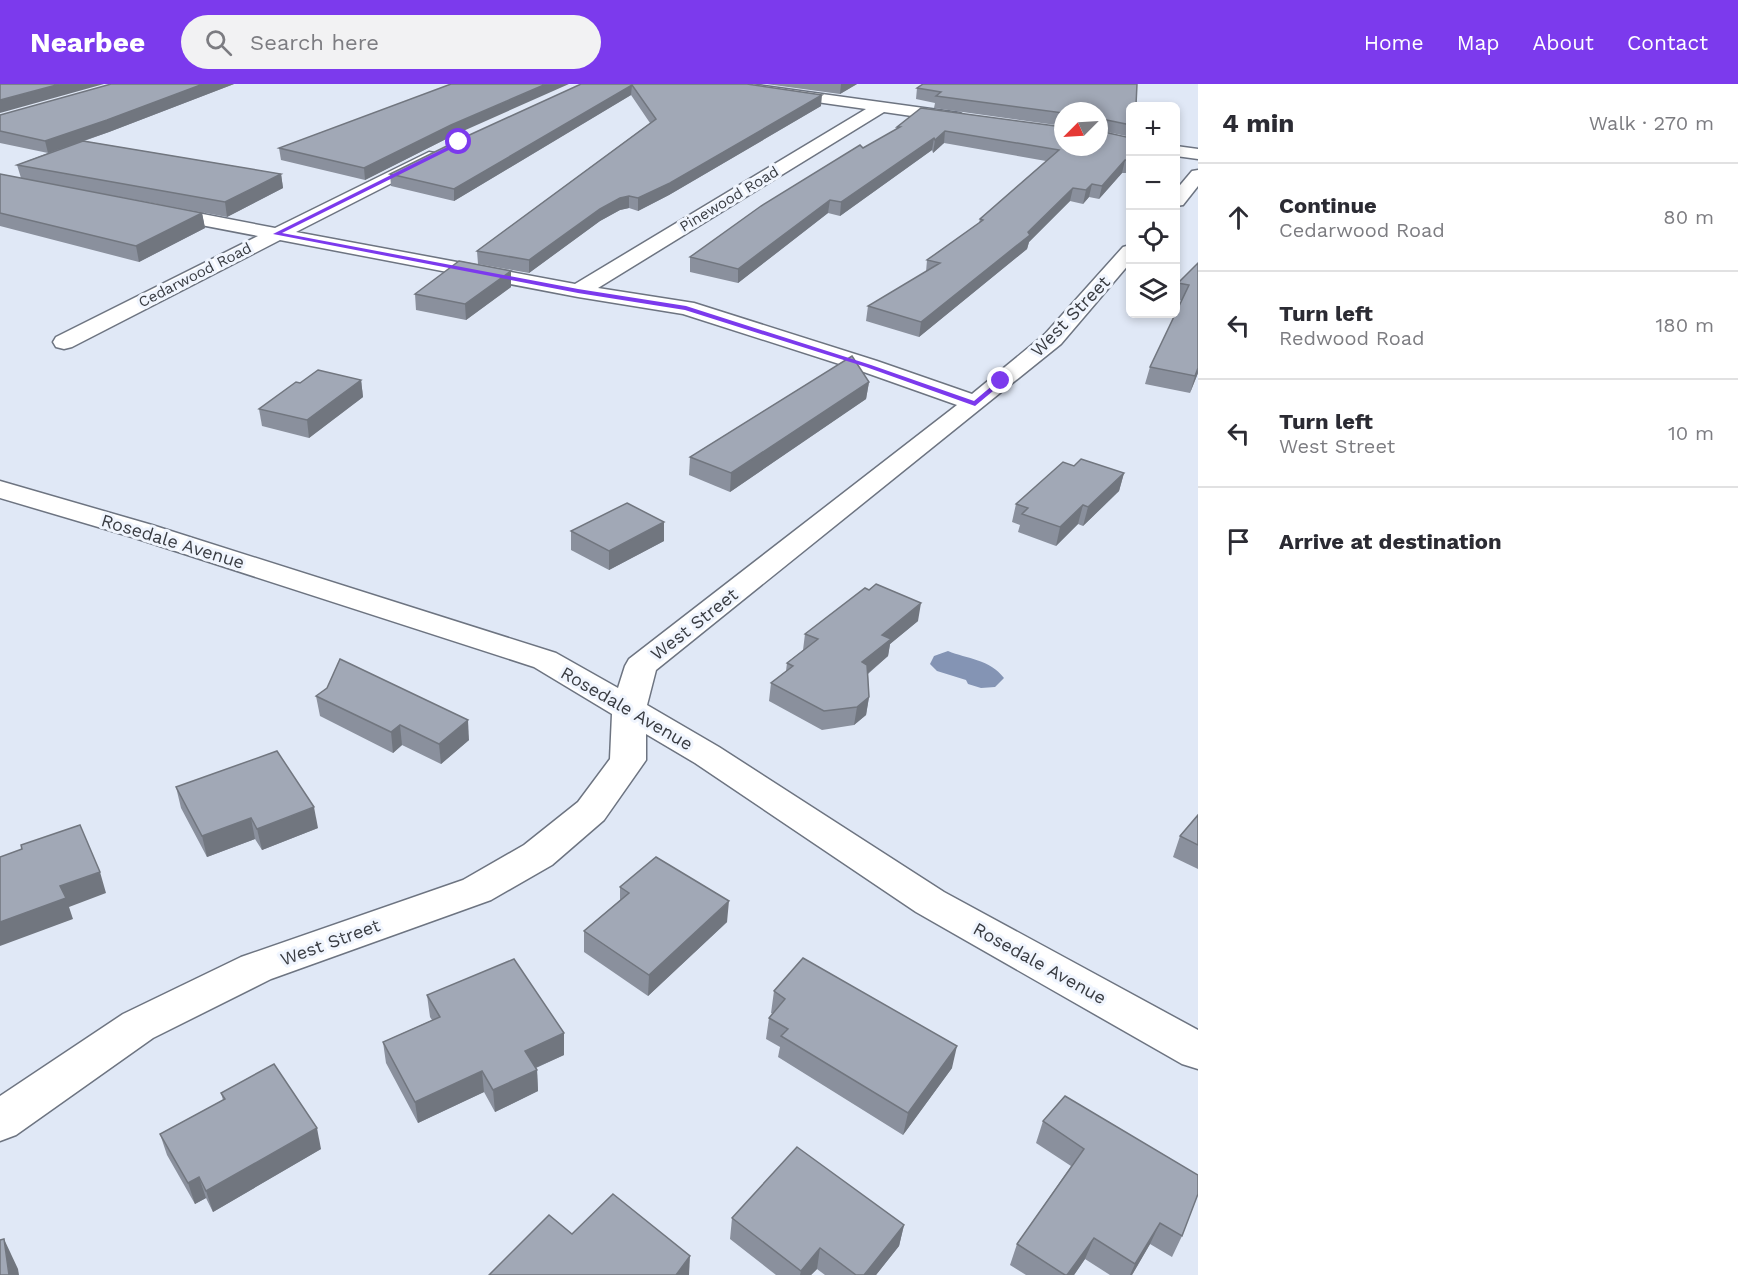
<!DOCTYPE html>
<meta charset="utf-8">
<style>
body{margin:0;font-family:"Work Sans",sans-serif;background:#f2f2f3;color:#2b2b33}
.controls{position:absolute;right:18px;top:18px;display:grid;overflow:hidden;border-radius:9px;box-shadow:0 3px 9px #0003}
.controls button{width:54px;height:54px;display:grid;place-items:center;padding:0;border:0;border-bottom:2px solid #e1e1e2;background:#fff;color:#2b2b33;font:30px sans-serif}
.compass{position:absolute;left:1054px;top:18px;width:54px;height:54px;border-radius:50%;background:#fff;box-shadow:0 3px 9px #0003;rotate:246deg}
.stop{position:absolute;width:18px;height:18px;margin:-14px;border:4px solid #7c3aed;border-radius:50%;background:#fff}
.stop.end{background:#7c3aed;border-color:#fff;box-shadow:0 2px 6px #0008}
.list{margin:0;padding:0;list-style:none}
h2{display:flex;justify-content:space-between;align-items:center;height:78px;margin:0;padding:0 24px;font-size:26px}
h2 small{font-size:20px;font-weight:400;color:#7c7c81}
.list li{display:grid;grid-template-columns:39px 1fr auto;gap:18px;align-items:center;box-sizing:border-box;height:108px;padding:0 24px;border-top:2px solid #e1e1e2}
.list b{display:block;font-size:22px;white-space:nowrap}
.list p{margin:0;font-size:20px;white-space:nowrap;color:#7c7c81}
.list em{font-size:20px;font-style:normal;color:#7c7c81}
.icon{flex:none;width:33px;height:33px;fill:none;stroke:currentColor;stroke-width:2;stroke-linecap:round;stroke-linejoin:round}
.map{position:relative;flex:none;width:1198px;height:1191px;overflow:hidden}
header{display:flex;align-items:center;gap:36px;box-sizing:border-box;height:84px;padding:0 30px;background:#7c3aed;color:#fff}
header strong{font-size:28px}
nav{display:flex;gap:33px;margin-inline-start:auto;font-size:21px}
.search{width:420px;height:54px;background:#f2f2f3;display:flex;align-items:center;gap:15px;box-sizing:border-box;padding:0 21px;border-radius:33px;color:#7c7c81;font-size:22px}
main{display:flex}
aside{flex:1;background:#fff}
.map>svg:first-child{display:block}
.water{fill:#8494b4}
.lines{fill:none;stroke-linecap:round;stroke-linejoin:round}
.minor-casing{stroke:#6d7481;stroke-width:3}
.minor{fill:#fff;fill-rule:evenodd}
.wall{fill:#8a909d}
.shaded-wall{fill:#71767f}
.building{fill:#a1a8b6;stroke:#71767f;stroke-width:1.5}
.route{fill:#7c3aed}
.labels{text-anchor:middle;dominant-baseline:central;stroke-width:6;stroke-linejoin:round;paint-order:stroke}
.far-street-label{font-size:15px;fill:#393c42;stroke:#f0f5fe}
.street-label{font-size:18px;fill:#393c42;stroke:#f0f5fe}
</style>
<header>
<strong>Nearbee</strong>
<div class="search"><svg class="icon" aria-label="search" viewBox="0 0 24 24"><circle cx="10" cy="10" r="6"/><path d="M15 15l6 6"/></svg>Search here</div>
<nav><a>Home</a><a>Map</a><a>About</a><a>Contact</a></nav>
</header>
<main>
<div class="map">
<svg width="1198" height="1191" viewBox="0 0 1198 1191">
<rect width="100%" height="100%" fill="#e0e8f6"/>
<path class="water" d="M 948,567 C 967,575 990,575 1004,594 L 995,603 L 981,604 L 968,600 L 966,596 L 937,587 L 930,580 L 934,572 Z"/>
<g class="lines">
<g class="minor-casing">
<g id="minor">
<path d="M 711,0 L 750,0 L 960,29 L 968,34 L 960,39 L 884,28 L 598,204 L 694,219 L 877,277 L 972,310 L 1045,250 L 1123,163 L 1130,161 L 1130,179 L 1061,260 L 656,586 L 647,621 L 719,663 L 944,808 L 1198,946 L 1198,985 L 1182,980 L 916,828 L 695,679 L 646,650 L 646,676 L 604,736 L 552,781 L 491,816 L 271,895 L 153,954 L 16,1051 L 0,1057 L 0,1012 L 123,930 L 241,873 L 463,796 L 524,761 L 578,718 L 610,675 L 612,630 L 534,583 L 132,453 L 0,414 L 0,397 L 152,441 L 556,569 L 618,604 L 625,582 L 629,575 L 957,321 L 861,287 L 683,230 L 578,213 L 280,156 L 72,263 L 64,265 L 56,263 L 53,258 L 56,253 L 258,152 L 154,132 L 152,128 L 154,124 L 161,122 L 275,144 L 429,68 L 435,69 L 438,73 L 435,77 L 296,148 L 575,200 L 866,25 L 718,4 Z"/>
<path d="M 1176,62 L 1198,65 L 1198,75 L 1176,72 Z"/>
<path d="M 1198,86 L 1198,102 L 1183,121 L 1176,122 L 1176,106 L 1192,87 Z"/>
</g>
</g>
<use href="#minor" class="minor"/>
</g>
<g class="wall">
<path d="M 111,0 L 234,0 L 109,48 L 84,57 L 281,90 L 283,104 L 227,133 L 60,102 L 202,129 L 205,144 L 139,178 L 0,142 L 0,90 L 21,94 L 17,81 L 48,69 L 0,59 L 0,31 Z"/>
<path d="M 581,0 L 747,0 L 821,22 L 669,111 L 638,127 L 629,124 L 620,126 L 600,137 L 529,189 L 478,180 L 477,167 L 650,39 L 631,11 L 454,117 L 391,102 L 390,90 Z"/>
<path d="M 766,0 L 857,0 L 840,10 Z"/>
<path d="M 917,4 L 1131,22 L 1131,53 L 1102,47 L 1131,54 L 1131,84 L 1128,89 L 1122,89 L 1099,115 L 1089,113 L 1083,120 L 1070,117 L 1029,158 L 1027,165 L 919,253 L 866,237 L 868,222 L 926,188 L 927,176 L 979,139 L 980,135 L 1046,77 L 944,59 L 933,69 L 932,66 L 840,132 L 828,129 L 738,199 L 690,188 L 690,173 L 863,64 L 897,45 L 897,43 L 921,24 L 1099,63 L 1063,27 L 1063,42 L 934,24 L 935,19 L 916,15 Z"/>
<path d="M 452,52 L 365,96 L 281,76 L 279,64 Z"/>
<path d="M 1198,179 L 1198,289 L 1190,309 L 1145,300 L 1150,283 L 1182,217 L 1176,215 L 1176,208 L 1178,199 Z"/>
<path d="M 511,203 L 466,236 L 416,226 L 415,210 Z"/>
<path d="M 361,296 L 363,313 L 309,354 L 262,342 L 259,325 L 300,299 Z"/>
<path d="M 869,298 L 866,315 L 730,408 L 689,391 L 690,373 Z"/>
<path d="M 1074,382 L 1124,389 L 1119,407 L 1083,442 L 1078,440 L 1056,462 L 1018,448 L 1020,441 L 1012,438 L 1016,420 Z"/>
<path d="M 664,438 L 664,457 L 609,486 L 571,466 L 571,447 Z"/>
<path d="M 918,537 L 890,560 L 888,572 L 868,590 L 869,613 L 866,631 L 854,641 L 822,646 L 769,617 L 771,599 L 786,587 L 787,579 L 803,566 L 805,550 Z"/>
<path d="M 316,612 L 469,656 L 441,680 L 402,661 L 393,669 L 320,632 Z"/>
<path d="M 176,703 L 318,744 L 262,766 L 255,755 L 207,773 L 181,724 Z"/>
<path d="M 1198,731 L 1198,785 L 1173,773 L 1180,752 Z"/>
<path d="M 620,803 L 727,838 L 648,912 L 584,868 L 584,847 L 620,816 Z"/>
<path d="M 774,907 L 952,984 L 903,1051 L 778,973 L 780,963 L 766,955 L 769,934 L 773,930 L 771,929 Z"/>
<path d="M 427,911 L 564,949 L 564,971 L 536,984 L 537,986 L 538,1007 L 495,1028 L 484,1008 L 418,1039 L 386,979 L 383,958 L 432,936 L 430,933 Z"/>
<path d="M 221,1009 L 321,1065 L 213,1128 L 206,1114 L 195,1120 L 167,1071 L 160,1050 L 223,1016 Z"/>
<path d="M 1065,1012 L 1182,1152 L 1172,1173 L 1150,1160 L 1132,1191 L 1110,1191 L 1085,1175 L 1074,1191 L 1026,1191 L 1010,1181 L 1017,1160 L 1071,1082 L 1036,1059 L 1043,1037 Z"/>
<path d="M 732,1134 L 904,1141 L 899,1162 L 876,1191 L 825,1191 L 817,1185 L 811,1191 L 776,1191 L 730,1155 Z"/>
</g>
<g class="shaded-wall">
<path d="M 60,0 L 104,0 L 0,29 L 0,16 Z"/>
<path d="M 203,0 L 234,0 L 109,48 L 48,69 L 45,57 Z"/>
<path d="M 546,0 L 569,0 L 452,52 L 365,96 L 364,84 L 451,41 Z"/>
<path d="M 841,0 L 857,0 L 840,10 Z"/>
<path d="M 632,1 L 631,11 L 454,117 L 454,105 Z"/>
<path d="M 822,11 L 821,22 L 669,111 L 638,127 L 638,114 Z"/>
<path d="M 945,47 L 944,59 L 933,69 L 935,56 Z"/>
<path d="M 934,54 L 932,66 L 840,132 L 841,118 Z"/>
<path d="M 1125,76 L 1122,89 L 1099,115 L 1102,102 Z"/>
<path d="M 281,90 L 283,104 L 227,133 L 225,118 Z"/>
<path d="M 1092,100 L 1089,113 L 1083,120 L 1086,106 Z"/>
<path d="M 1073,104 L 1070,117 L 1029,158 L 1027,165 L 919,253 L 921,238 L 1028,148 Z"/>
<path d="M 629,112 L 629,124 L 620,126 L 600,137 L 529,189 L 529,176 L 600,125 L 620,114 Z"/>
<path d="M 830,116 L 828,129 L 738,199 L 738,185 Z"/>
<path d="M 202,129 L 205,144 L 139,178 L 136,162 Z"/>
<path d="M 511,187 L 511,203 L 466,236 L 465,220 Z"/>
<path d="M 1198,284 L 1198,289 L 1190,309 L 1195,292 Z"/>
<path d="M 361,296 L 363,313 L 309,354 L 307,336 Z"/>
<path d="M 869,298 L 866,315 L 730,408 L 731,389 Z"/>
<path d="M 1124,389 L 1119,407 L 1083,442 L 1088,423 Z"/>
<path d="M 1083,421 L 1078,440 L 1056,462 L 1060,443 Z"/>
<path d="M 664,438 L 664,457 L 609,486 L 609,467 Z"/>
<path d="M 921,519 L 918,537 L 890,560 L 888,572 L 860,596 L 862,578 L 882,551 Z"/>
<path d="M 869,613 L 866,631 L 854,641 L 857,623 Z"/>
<path d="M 468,636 L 469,656 L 441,680 L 439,660 Z"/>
<path d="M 400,641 L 402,661 L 393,669 L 391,648 Z"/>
<path d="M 314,723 L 318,744 L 262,766 L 257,745 Z"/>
<path d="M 251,734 L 255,755 L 207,773 L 202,752 Z"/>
<path d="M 100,788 L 106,809 L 69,823 L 73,835 L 0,862 L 0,838 L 60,802 Z"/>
<path d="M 729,817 L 727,838 L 648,912 L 649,891 Z"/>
<path d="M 564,949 L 564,971 L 526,988 L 525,967 Z"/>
<path d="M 957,962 L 952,984 L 903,1051 L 908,1029 Z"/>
<path d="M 537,986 L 538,1007 L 495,1028 L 493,1006 Z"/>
<path d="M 482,987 L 484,1008 L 418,1039 L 415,1018 Z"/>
<path d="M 317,1044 L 321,1065 L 213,1128 L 206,1107 Z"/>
<path d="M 199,1093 L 206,1114 L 195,1120 L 188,1099 Z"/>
<path d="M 1160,1139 L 1150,1160 L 1132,1191 L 1130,1191 L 1135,1180 Z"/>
<path d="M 904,1141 L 899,1162 L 876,1191 L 864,1191 Z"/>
<path d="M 1094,1154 L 1085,1175 L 1074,1191 L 1067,1191 Z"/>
<path d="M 4,1155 L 18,1185 L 19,1191 L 9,1191 Z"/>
<path d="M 820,1164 L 817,1185 L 811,1191 L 800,1191 L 801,1187 Z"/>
<path d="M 690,1172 L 689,1191 L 676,1191 Z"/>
</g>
<g class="building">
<path d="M 0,0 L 60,0 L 0,16 Z"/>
<path d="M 111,0 L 203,0 L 107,36 L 45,57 L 0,47 L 0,31 Z"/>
<path d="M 451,0 L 546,0 L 451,41 L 364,84 L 279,64 Z"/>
<path d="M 581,0 L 747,0 L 822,11 L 670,99 L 638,114 L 629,112 L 620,114 L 600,125 L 529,176 L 477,167 L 656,35 L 632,1 L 454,105 L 390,90 L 465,53 Z"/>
<path d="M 923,0 L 1137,0 L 1136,21 L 1148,22 L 1131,22 L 1131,41 L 1102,35 L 1099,37 L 1099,47 L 1131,54 L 1131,76 L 1125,76 L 1102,102 L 1092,100 L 1086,106 L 1073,104 L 1028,148 L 1030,151 L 921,238 L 868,222 L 940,179 L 927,176 L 983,136 L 980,135 L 1059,66 L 945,47 L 935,56 L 934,54 L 841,118 L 830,116 L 738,185 L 690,173 L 761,122 L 860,61 L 863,64 L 900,43 L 897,43 L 921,24 L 1063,43 L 1063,63 L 1099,63 L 1099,27 L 1063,27 L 1063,29 L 936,12 L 941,8 L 917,4 Z"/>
<path d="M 83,57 L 281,90 L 225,118 L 17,81 Z"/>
<path d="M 0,90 L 202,129 L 136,162 L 0,129 Z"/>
<path d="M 459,177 L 511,187 L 465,220 L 415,210 Z"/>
<path d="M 1198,179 L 1198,284 L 1195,292 L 1150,283 L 1189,201 L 1178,199 Z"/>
<path d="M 852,272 L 869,298 L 731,389 L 690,373 Z"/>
<path d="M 318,286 L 361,296 L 307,336 L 259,325 L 296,298 L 300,299 Z"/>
<path d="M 1081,375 L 1124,389 L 1088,423 L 1083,421 L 1060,443 L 1022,430 L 1028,424 L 1016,420 L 1063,378 L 1074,382 Z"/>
<path d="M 627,419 L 664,438 L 609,467 L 571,447 Z"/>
<path d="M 876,500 L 921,519 L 882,551 L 891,555 L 862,578 L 867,581 L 869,613 L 857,623 L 824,627 L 771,599 L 793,582 L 787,579 L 818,555 L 805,550 L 865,504 L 869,506 Z"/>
<path d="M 340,575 L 468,636 L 439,660 L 400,641 L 391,648 L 316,612 L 327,604 Z"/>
<path d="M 277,667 L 314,723 L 257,745 L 251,734 L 202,752 L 176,703 Z"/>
<path d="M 1198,731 L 1198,761 L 1180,752 Z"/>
<path d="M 80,741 L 100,788 L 60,802 L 66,814 L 0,838 L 0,773 L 22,765 L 21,761 Z"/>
<path d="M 656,773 L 729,817 L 649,891 L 584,847 L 629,809 L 620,803 Z"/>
<path d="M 803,874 L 957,962 L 908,1029 L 781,952 L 788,945 L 769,934 L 785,915 L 774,907 Z"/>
<path d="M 514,875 L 564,949 L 525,967 L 537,986 L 493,1006 L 482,987 L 415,1018 L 383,958 L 440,933 L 427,911 Z"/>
<path d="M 274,980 L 317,1044 L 206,1107 L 199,1093 L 188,1099 L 160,1050 L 225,1015 L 221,1009 Z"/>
<path d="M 1065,1012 L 1198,1091 L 1198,1110 L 1182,1152 L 1160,1139 L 1135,1180 L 1094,1154 L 1067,1191 L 1065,1191 L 1017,1160 L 1084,1065 L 1043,1037 Z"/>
<path d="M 797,1063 L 904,1141 L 864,1191 L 856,1191 L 820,1164 L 801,1187 L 732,1134 Z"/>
<path d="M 613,1110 L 690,1172 L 676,1191 L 489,1191 L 549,1131 L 572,1150 Z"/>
<path d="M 4,1155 L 9,1191 L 0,1191 L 0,1156 Z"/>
</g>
<path class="route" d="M 459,57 L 461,60 L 282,149 L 578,205 L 686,222 L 871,281 L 974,317 L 999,296 L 1005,297 L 975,322 L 866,283 L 685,226 L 578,209 L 273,150 Z"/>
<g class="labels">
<g class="far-street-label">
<text transform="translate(729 115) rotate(-31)">Pinewood Road</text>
<text transform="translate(195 191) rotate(-27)">Cedarwood Road</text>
</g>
<g class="street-label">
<text transform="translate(1070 232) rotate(-46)">West Street</text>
<text transform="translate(173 457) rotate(17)">Rosedale Avenue</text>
<text transform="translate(694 540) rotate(-38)">West Street</text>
<text transform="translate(627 624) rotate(30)">Rosedale Avenue</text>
<text transform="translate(330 858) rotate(-20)">West Street</text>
<text transform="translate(1040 879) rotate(29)">Rosedale Avenue</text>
</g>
</g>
</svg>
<div class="controls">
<button>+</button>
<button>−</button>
<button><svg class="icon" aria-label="locate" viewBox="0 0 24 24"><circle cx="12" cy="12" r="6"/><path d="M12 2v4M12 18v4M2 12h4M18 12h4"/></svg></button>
<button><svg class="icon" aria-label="layers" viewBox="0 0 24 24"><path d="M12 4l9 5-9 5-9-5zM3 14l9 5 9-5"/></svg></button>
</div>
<svg class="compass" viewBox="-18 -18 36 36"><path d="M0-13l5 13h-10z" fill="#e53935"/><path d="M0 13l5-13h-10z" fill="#7c7c81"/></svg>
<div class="stop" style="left:459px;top:58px"></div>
<div class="stop end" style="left:1001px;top:297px"></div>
</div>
<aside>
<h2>4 min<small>Walk · 270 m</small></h2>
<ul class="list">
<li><svg class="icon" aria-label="ahead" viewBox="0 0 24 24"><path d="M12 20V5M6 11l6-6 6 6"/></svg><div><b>Continue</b><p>Cedarwood Road</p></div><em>80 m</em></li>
<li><svg class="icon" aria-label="left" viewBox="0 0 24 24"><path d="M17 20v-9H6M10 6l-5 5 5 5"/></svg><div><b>Turn left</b><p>Redwood Road</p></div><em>180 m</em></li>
<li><svg class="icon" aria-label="left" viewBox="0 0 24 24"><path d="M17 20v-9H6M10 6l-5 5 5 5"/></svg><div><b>Turn left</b><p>West Street</p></div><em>10 m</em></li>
<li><svg class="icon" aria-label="arrive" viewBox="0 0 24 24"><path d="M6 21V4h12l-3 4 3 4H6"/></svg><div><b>Arrive at destination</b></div></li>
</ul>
</aside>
</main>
